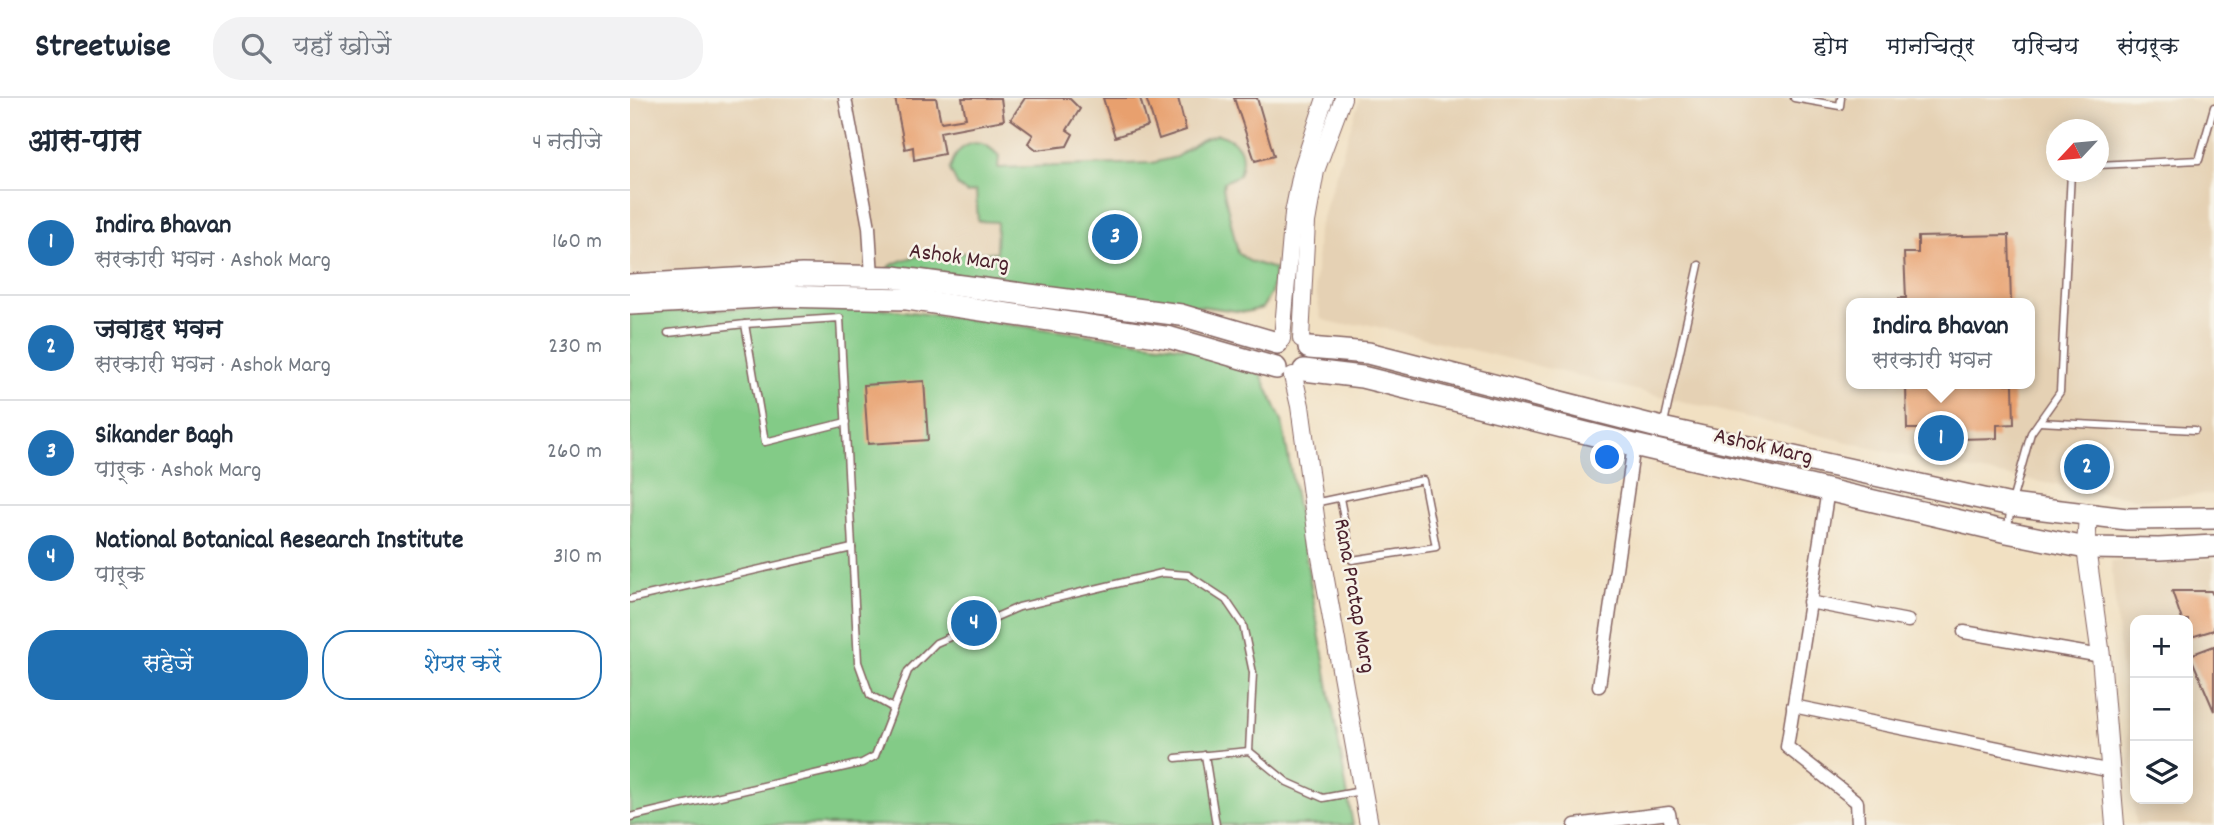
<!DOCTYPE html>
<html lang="hi">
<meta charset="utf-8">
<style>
body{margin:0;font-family:Dekko,"Playpen Sans Deva",sans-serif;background:#f2f2f3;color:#1f2937}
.controls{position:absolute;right:21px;bottom:21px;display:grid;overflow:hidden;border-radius:14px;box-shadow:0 4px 18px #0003}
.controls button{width:63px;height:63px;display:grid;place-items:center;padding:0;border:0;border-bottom:2px solid #e0e1e3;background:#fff;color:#1f2937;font:35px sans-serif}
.compass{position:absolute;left:1416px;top:21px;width:63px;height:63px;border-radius:50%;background:#fff;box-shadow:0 4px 18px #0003;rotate:244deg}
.you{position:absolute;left:978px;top:360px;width:24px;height:24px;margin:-18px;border:5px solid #fff;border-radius:50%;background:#1a73e8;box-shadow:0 0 0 10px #1a73e833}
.badge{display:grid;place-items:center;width:46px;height:46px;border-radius:50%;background:#1f6fb2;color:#fff;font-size:23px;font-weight:700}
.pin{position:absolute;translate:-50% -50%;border:4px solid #fff;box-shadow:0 2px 7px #0006}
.popup{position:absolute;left:1216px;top:200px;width:189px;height:91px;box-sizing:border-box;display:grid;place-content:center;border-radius:14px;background:#fff;filter:drop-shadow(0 2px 5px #0005);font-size:23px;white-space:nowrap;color:#747a83}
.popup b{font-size:26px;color:#1f2937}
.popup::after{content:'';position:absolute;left:50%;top:100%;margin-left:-14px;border:14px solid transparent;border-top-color:#fff}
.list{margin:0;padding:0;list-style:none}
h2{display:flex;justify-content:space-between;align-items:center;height:91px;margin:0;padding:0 28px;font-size:30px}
h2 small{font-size:23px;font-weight:400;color:#747a83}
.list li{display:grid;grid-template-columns:46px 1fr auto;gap:21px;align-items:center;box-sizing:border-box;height:105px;padding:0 28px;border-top:2px solid #e0e1e3}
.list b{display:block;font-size:26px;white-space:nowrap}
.list p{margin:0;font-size:23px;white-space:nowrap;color:#747a83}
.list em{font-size:23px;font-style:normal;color:#747a83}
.actions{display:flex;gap:14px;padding:21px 28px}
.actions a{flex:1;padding:16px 0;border:2px solid #1f6fb2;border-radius:28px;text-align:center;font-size:24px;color:#1f6fb2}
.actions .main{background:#1f6fb2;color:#fff}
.icon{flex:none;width:38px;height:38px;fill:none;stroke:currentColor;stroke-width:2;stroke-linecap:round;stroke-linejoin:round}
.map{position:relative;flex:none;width:1584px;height:727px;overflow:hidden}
header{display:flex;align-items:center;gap:42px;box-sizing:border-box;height:98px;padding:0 35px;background:#fff;border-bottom:2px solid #e0e1e3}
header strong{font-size:33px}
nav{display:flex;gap:38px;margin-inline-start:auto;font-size:24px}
.search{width:490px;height:63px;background:#f2f2f3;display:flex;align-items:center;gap:18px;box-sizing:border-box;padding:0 24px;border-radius:28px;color:#747a83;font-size:26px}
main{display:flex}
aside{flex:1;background:#fff}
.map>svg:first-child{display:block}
.built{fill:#e5d1b4;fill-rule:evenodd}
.green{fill:#83cb87;stroke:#667559;stroke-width:2}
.building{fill:#e8a06e}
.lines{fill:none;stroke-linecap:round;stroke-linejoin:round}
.service-casing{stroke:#846360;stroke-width:9}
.minor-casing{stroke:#846360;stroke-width:15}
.tertiary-casing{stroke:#846360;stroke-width:18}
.secondary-casing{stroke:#846360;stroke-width:20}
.primary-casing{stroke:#846360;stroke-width:24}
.service{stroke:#fff;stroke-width:6}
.minor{stroke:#fff;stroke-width:12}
.tertiary{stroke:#fff;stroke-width:16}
.secondary{stroke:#fff;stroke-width:18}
.primary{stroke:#fff;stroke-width:21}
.labels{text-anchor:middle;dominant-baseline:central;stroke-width:5;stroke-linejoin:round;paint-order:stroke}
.street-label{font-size:23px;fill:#4a1f2b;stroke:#f7f3e8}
</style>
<header>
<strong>Streetwise</strong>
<div class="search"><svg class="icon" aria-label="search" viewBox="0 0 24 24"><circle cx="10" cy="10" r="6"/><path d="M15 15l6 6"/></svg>यहाँ खोजें</div>
<nav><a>होम</a><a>मानचित्र</a><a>परिचय</a><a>संपर्क</a></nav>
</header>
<main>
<aside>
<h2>आस-पास<small>4 नतीजे</small></h2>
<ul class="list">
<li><span class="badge">1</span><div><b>Indira Bhavan</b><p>सरकारी भवन · Ashok Marg</p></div><em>160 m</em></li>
<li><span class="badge">2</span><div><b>जवाहर भवन</b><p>सरकारी भवन · Ashok Marg</p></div><em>230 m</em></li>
<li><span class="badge">3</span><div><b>Sikander Bagh</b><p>पार्क · Ashok Marg</p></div><em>260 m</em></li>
<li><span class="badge">4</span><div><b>National Botanical Research Institute</b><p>पार्क</p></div><em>310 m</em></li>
</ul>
<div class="actions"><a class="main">सहेजें</a><a>शेयर करें</a></div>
</aside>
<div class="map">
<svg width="1584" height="727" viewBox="0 0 1584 727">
<rect width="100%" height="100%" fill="#f7f3e8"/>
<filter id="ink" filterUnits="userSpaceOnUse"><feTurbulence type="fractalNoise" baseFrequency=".0143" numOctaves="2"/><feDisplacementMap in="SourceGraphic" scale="14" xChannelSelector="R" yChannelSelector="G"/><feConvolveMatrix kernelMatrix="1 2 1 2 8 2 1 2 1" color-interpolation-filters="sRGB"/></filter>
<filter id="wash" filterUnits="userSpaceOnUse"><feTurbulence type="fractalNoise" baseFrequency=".00686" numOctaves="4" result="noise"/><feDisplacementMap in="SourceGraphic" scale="28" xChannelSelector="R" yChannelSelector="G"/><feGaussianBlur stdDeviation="1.57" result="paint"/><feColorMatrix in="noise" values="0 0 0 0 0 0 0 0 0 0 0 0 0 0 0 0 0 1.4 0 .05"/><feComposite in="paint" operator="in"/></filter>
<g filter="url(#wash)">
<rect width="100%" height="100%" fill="#f1e0c2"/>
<g class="built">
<path d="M 0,0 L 687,0 L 663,66 L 644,195 L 635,212 L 616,216 L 258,173 L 0,176 Z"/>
<path d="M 730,0 L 1555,0 L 1584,10 L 1584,396 L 1508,401 L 1312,367 L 736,226 L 711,227 L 691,221 L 685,188 L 688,132 ZM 1426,32 L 1468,32 L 1468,74 L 1426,74 ZM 1222,205 L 1400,205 L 1400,286 L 1222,286 Z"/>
<path d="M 1584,461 L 1584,727 L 1506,727 L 1481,463 ZM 1505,522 L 1558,522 L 1558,701 L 1505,701 Z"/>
</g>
<g class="green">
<path d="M 588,36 C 611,43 616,55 609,77 L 594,84 L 593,90 L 608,155 L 619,163 L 645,171 L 641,195 L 632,210 L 615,214 L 365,181 L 258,170 C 279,152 338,156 366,154 L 367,124 L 348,123 L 346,93 L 337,95 L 328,88 L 320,72 C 327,44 349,36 369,58 L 368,70 L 522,65 L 546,59 L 571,42 Z"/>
<path d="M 219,206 L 561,250 L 631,276 L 652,323 L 723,727 L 0,727 L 0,215 Z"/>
</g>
<g id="blocks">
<g class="building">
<path d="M 265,0 L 306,0 L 311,24 L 336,20 L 332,0 L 371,0 L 374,22 L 310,34 L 314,56 L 284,62 L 283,49 L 275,51 Z"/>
<path d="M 395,0 L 439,0 L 450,11 L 437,32 L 443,36 L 437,48 L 407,52 L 398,45 L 403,37 L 381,21 Z"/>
<path d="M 473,0 L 510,0 L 518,28 L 485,39 Z"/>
<path d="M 516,0 L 548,0 L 556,32 L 529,41 Z"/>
<path d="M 604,0 L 627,0 L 644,58 L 625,63 Z"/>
<path d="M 1379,137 L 1381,205 L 1269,205 L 1269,200 L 1276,200 L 1274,155 L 1288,155 L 1288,139 Z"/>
<path d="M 294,283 L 298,342 L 238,346 L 234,287 Z"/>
<path d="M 1276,286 L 1383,286 L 1384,326 L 1367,327 L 1367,340 L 1289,342 L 1289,331 L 1277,331 Z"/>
<path d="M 1542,493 L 1581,493 L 1584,499 L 1584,532 L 1558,540 L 1558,522 L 1552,522 Z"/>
<path d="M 1584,548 L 1584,613 L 1560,557 Z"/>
</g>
</g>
</g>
<g filter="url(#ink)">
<use href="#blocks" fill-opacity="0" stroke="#846360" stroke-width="2"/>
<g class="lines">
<g class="service-casing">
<g id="service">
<path d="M 1164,0 L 1210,8 L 1211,0"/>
<path d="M 1468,67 L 1569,62 L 1584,9"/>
<path d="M 115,226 L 135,344 L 216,324"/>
<path d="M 38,235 L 115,226 L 210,220 L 228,564 L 240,597 L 263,610"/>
<path d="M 1409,324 L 1565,332"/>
<path d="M 1034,325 L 1069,167"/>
<path d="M 684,405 L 793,382 L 806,449 L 722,462 L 710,400"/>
<path d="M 1378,429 L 1381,407 L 1401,335 L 1430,294 L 1441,74"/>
<path d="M 0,501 L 222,450"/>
<path d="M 575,657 L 586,727"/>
<path d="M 546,660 L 619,653 L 657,684 L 693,700 L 731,693"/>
<path d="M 0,719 L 232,665 L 245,658 L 278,573 L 306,545 L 389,509 L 532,475 L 558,477 L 596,502 L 613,527 L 623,575 L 619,653"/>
</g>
</g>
<g class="minor-casing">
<g id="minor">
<path d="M 215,0 L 239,129 L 242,179"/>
<path d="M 1198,392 L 1157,649 L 1227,704 L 1228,727"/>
<path d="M 1179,504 L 1278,523"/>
<path d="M 1334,534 L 1471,558"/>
<path d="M 969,588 L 1004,347"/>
<path d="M 1163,608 L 1481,673"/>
<path d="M 945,727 L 1039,715 L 1041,727"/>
</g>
</g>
<g class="tertiary-casing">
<g id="tertiary">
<path d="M 652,241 L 663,115 L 672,70 L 695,0"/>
<path d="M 671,241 L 677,124 L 686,73 L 713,0"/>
</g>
</g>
<g class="secondary-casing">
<g id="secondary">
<path d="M 663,278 L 670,308 L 689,448 L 739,727"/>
<path d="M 1458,416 L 1456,450 L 1471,558 L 1485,727"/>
</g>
</g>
<g class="primary-casing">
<g id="primary">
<path d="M 0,187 L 172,177 L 264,179 L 551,217 L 647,245"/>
<path d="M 0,206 L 149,198 L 277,201 L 541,240 L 646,270"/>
<path d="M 679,250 L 738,255 L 1032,330 L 1381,407 L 1497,421 L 1584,420"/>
<path d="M 674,272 L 732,279 L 1004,347 L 1377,434 L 1456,450 L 1529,451 L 1584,448"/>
</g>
</g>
<use href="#service" class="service"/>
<use href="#minor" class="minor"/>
<use href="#tertiary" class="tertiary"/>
<use href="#secondary" class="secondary"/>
<use href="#primary" class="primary"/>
</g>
</g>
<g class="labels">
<g class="street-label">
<text transform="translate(329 161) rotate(8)">Ashok Marg</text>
<text transform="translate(1133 350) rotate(13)">Ashok Marg</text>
<text transform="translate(723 498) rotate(80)">Rana Pratap Marg</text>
</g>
</g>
</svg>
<div class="controls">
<button>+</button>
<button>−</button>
<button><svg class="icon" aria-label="layers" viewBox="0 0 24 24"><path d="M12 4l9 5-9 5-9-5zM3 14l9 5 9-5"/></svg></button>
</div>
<svg class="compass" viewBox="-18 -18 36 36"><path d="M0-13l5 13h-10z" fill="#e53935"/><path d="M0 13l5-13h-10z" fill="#747a83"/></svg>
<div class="you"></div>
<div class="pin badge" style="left:1311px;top:340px">1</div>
<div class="popup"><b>Indira Bhavan</b>सरकारी भवन</div>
<div class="pin badge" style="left:1457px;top:369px">2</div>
<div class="pin badge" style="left:485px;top:139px">3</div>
<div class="pin badge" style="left:344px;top:525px">4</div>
</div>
</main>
